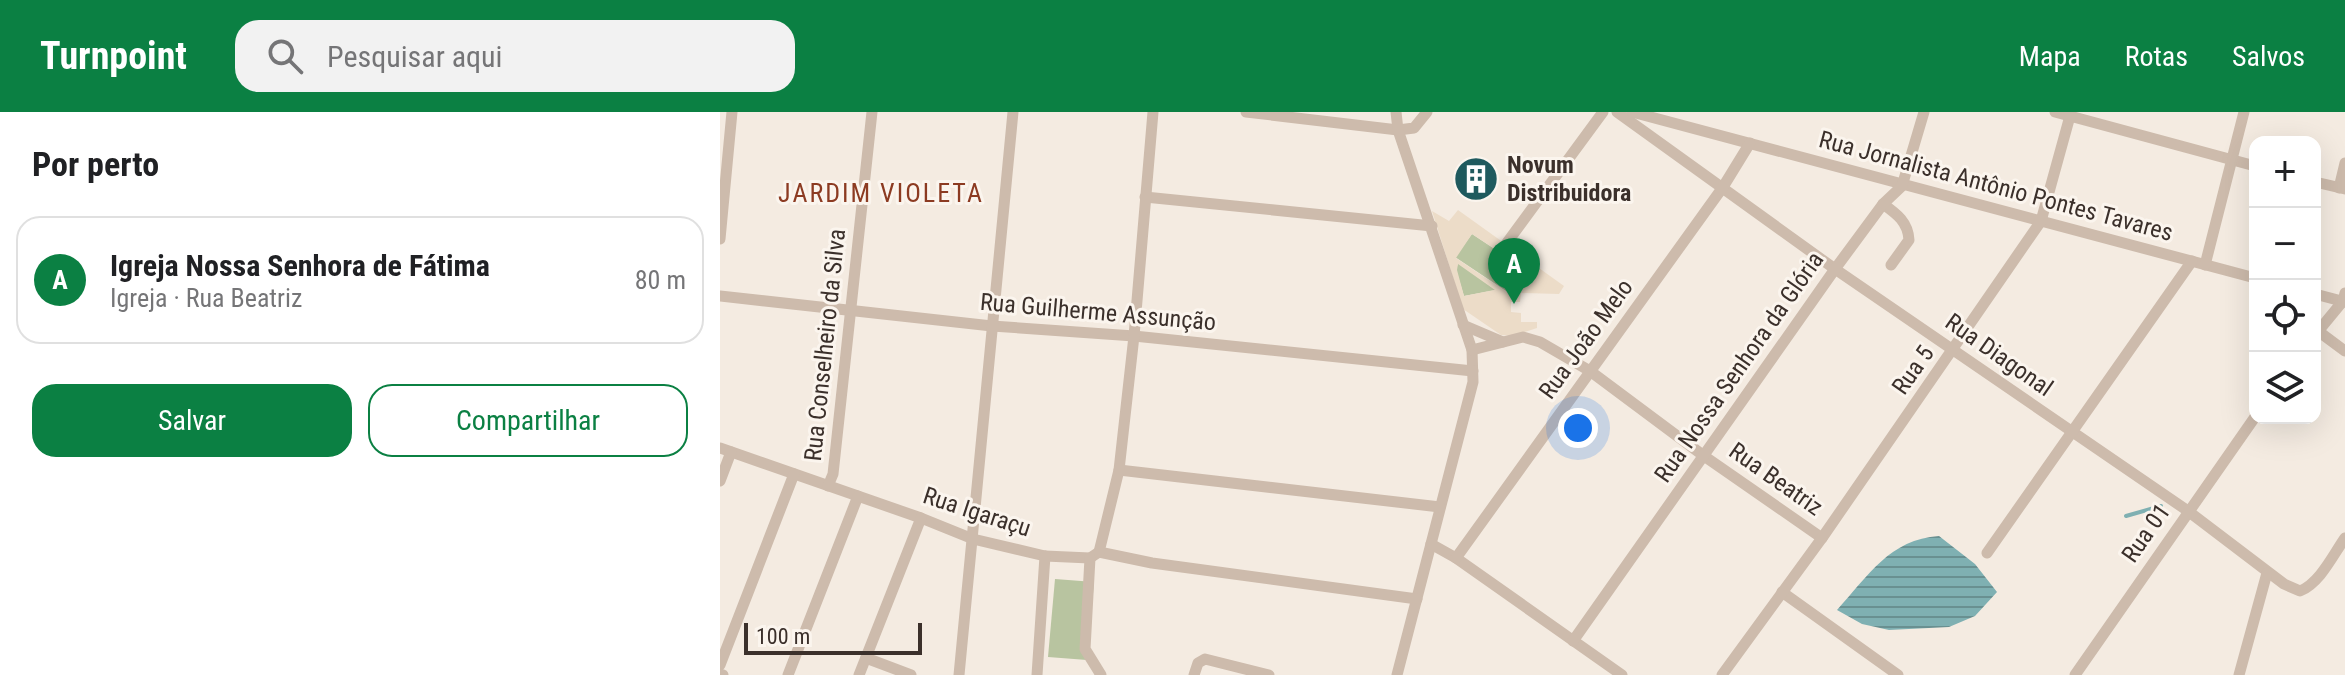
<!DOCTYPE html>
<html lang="pt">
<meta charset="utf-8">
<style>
body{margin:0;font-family:"Roboto Condensed",sans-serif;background:#f2f2f2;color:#202124}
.controls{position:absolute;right:24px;top:24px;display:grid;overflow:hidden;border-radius:16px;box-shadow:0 8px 32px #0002}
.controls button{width:72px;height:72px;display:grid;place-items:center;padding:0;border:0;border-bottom:2px solid #e0e0e0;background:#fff;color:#202124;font:40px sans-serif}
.scale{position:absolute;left:24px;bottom:20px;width:178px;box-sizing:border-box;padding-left:8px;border:4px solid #3b302b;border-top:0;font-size:22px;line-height:28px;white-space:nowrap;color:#3b302b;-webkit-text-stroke:6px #fbf5ee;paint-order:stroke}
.you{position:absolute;left:858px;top:316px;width:28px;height:28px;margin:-20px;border:6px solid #fff;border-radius:50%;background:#1a73e8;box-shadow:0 0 0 12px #1a73e833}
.badge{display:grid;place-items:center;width:52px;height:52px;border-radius:50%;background:#0b8043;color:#fff;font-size:26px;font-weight:700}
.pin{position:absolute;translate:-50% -66px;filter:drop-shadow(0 2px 4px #0008)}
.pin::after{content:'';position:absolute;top:42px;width:28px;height:24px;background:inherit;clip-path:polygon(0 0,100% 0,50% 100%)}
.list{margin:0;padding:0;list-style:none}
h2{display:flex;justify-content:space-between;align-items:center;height:104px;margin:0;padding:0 32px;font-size:34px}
h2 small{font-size:26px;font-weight:400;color:#757577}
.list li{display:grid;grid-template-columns:52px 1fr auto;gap:24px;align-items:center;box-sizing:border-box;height:128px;margin:0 16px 16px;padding:0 16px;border:2px solid #e0e0e0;border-radius:24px}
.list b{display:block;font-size:30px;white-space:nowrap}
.list p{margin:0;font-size:26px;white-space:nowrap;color:#757577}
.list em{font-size:26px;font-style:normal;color:#757577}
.actions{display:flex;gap:16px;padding:24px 32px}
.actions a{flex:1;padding:18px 0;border:2px solid #0b8043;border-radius:24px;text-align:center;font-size:28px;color:#0b8043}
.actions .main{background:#0b8043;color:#fff}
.icon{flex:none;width:44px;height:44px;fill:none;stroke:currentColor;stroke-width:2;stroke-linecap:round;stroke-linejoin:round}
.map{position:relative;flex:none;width:1625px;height:563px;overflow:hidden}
header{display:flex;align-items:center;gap:48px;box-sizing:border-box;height:112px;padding:0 40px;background:#0b8043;color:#fff}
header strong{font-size:38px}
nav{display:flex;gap:44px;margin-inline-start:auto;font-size:28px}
.search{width:560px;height:72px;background:#f2f2f2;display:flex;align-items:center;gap:20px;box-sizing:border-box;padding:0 28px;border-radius:24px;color:#757577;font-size:30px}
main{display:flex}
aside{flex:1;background:#fff}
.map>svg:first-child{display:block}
.green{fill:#b8c4a0}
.park{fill:url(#park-tufts)}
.plaza{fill:#ecdcc8;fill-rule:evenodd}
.water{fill:url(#water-rules)}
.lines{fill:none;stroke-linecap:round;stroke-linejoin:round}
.stream{stroke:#7fb0b2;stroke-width:4}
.street{stroke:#cdbbac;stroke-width:11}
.labels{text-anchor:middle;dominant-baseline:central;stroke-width:6;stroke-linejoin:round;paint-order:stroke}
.poi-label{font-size:24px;font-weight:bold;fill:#3b302b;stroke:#fbf5ee;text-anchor:start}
.street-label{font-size:24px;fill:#3b302b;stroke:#fbf5ee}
.neighbourhood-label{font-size:26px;letter-spacing:2px;fill:#8c3b22;stroke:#fbf5ee}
</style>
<header>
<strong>Turnpoint</strong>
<div class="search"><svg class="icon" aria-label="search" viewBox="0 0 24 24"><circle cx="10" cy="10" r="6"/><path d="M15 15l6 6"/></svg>Pesquisar aqui</div>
<nav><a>Mapa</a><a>Rotas</a><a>Salvos</a></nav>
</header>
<main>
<aside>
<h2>Por perto<small></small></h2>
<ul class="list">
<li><span class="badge">A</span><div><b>Igreja Nossa Senhora de Fátima</b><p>Igreja · Rua Beatriz</p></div><em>80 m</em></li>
</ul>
<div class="actions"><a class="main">Salvar</a><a>Compartilhar</a></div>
</aside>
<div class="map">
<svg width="1625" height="563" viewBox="0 0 1625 563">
<defs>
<pattern id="park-tufts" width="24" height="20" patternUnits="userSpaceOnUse" patternTransform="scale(2)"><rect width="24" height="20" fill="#b8c4a0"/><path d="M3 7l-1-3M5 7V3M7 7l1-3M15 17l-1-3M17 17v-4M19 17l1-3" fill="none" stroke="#97a083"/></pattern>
<pattern id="water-rules" width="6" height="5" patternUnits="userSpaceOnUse" patternTransform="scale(2)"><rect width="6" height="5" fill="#7fb0b2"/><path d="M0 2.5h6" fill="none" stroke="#699091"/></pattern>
</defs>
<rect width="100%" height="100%" fill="#f4ebe1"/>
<g class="green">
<path d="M 752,122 L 805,157 L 789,181 L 735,145 Z"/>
<path d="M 335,467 L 374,470 L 367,548 L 328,545 Z"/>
</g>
<path class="park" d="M 738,151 L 776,178 L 744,184 L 736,158 Z"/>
<path class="plaza" d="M 738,98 L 844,174 L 839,182 L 801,181 L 800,190 L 791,190 L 791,200 L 801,201 L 801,210 L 817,210 L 817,216 L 792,224 L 781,223 L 743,197 L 712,99 L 729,109 ZM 752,122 L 805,157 L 788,181 L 736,146 ZM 738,152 L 775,178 L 774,178 L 744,184 L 737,158 Z"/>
<path class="water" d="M 1219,424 L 1255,452 L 1277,480 L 1255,504 L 1229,515 L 1169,518 L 1142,512 L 1117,498 C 1148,464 1170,427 1219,424 Z"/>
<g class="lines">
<path class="stream" d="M 1406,404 L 1441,394"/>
<g class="street">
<path d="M 526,0 L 678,18 L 694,16 L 707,0"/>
<path d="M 676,0 L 678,18 L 752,238 L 753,270 L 677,563"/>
<path d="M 897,0 L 1115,157 L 1468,399 L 1564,472 L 1580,479 C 1600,471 1613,443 1625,426"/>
<path d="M 912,0 L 1535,166"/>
<path d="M 1335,0 L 1535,54"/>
<path d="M 1595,70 L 1625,77"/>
<path d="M 1619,76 L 1625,51"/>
<path d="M 425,85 L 712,114"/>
<path d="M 1163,92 C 1177,102 1188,110 1189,128 L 1171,153"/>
<path d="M 0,127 L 12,0"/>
<path d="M 786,132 L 883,0"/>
<path d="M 1485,153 L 1524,0"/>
<path d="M 1595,182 L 1625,190"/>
<path d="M 0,184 L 272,214 L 414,224 L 753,259"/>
<path d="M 743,213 L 783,230"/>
<path d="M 1598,219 L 1625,239"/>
<path d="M 1595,223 L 1623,189 L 1625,181"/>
<path d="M 752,238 L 803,225 L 820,230 L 870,259 L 984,344 L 1102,426"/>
<path d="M 0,336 L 201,406 L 253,427 L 325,444 L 370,446 L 379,440 L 432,451 L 697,487"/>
<path d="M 399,358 L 720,395"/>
<path d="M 0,369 L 11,340"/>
<path d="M 108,374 L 113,362 L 152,0"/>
<path d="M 711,432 L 736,446 L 902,563"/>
<path d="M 379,440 L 399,358 L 414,224 L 433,0"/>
<path d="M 1267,441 L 1472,149"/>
<path d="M 370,446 L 365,537 L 381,563"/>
<path d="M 736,446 L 1003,75 L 1030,31"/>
<path d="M 1062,480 L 1178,563"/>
<path d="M 853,529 L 1115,157 L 1163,92 L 1182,74 L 1204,0"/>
<path d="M 146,546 L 191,563"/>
<path d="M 0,553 L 74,362"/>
<path d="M 0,562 L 3,563"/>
<path d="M 68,563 L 138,384"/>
<path d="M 139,563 L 201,406"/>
<path d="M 239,563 L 293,0"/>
<path d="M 317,563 L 325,444"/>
<path d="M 474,563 L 478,551 L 485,547 L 549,563"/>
<path d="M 1002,563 L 1102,426 L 1321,109 L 1350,4"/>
<path d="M 1355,563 L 1535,305"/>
<path d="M 1519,563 L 1547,461"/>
</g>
</g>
<defs>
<g id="building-disc" transform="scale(2.3)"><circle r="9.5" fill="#1f5a5e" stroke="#fbf5ee"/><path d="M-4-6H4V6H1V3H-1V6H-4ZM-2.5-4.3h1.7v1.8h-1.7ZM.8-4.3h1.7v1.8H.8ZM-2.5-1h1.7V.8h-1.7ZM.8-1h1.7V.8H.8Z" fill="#fff"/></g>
</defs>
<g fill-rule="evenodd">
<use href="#building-disc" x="756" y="67"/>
</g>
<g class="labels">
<g class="poi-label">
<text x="787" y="53">Novum<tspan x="787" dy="28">Distribuidora</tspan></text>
</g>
<g class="street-label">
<text transform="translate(1276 74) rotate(15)">Rua Jornalista Antônio Pontes Tavares</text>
<text transform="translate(378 200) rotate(5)">Rua Guilherme Assunção</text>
<text transform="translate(866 227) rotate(-54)">Rua João Melo</text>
<text transform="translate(105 233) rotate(-84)">Rua Conselheiro da Silva</text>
<text transform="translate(1279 243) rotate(35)">Rua Diagonal</text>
<text transform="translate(1019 255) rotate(-55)">Rua Nossa Senhora da Glória</text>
<text transform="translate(1193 258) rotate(-55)">Rua 5</text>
<text transform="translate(1056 367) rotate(35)">Rua Beatriz</text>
<text transform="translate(257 400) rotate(18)">Rua Igaraçu</text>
<text transform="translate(1426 421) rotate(-55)">Rua 01</text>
</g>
<g class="neighbourhood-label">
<text x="161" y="81">JARDIM VIOLETA</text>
</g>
</g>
</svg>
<div class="controls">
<button>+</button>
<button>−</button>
<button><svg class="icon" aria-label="locate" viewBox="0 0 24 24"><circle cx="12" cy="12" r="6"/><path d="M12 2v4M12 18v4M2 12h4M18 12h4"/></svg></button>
<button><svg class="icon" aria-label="layers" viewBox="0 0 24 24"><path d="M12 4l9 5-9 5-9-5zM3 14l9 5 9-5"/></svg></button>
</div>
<div class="scale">100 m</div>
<div class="you"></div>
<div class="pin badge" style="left:794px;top:192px">A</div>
</div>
</main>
